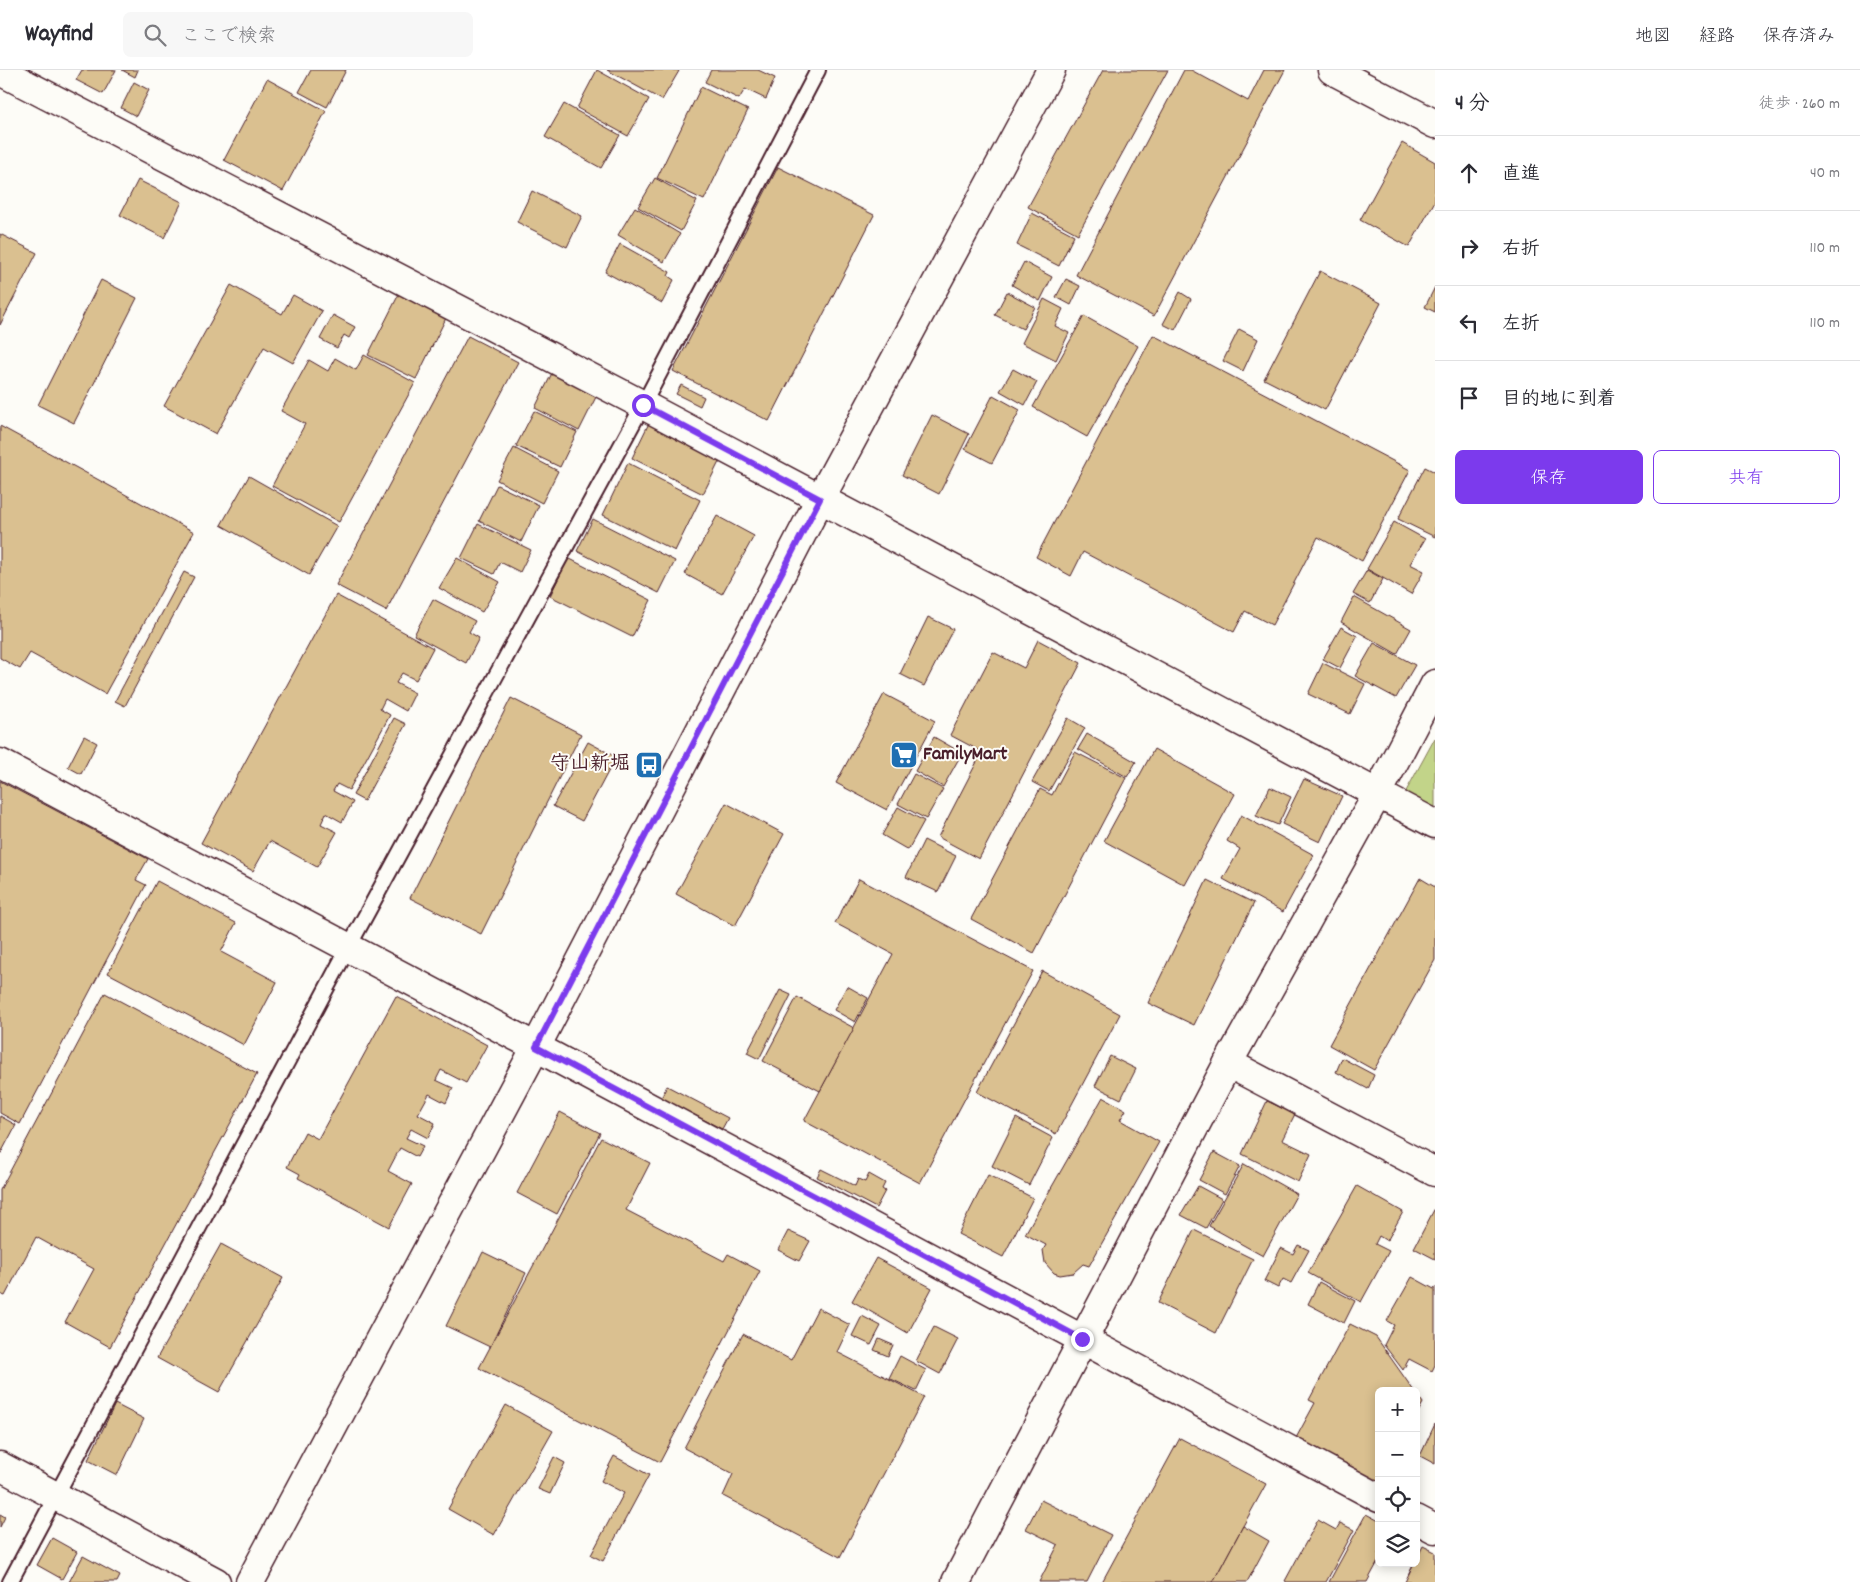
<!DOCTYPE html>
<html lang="ja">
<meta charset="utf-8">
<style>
body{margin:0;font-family:Dekko,"Klee One",sans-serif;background:#f7f7f7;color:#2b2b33}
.controls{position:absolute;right:15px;bottom:15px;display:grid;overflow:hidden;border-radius:8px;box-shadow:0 2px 12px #0003}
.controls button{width:45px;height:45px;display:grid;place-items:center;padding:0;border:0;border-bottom:1px solid #e1e1e2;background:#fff;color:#2b2b33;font:25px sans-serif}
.stop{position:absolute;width:15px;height:15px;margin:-11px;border:4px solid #7c3aed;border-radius:50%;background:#fff}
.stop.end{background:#7c3aed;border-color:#fff;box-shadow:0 1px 5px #0008}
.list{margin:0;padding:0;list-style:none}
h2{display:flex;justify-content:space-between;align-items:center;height:65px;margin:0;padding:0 20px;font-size:21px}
h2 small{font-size:16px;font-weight:400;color:#7c7c81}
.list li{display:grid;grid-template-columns:32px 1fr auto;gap:15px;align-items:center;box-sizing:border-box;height:75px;padding:0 20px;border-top:1px solid #e1e1e2}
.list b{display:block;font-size:19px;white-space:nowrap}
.list em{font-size:16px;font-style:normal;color:#7c7c81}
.actions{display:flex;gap:10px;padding:15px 20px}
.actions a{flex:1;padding:11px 0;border:1px solid #7c3aed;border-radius:8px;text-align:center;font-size:18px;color:#7c3aed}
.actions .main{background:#7c3aed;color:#fff}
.icon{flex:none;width:28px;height:28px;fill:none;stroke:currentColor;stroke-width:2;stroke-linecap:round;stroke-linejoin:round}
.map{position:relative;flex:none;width:1435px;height:1512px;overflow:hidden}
header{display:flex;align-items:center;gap:30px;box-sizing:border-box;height:70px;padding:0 25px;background:#fff;border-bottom:1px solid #e1e1e2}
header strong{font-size:24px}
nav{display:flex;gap:28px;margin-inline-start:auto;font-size:18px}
.search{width:350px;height:45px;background:#f7f7f7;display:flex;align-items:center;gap:12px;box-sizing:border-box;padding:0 18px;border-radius:8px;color:#7c7c81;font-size:19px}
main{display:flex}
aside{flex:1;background:#fff}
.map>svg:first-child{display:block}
.green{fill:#c2d489;stroke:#867a5a}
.building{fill:#dac090;stroke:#4a1f2b}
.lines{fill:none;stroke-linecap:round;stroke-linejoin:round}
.lane-casing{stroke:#4a1f2b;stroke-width:18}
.street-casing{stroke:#4a1f2b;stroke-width:31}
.secondary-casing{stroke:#4a1f2b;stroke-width:31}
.lane{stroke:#fdfcf7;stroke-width:14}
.street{stroke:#fdfcf7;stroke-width:28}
.secondary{stroke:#fdfcf7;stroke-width:28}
.route{stroke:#7c3aed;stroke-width:6}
.labels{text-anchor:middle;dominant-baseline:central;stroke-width:4;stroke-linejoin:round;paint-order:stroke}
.poi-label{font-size:20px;font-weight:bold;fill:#4a1f2b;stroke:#fdfcf7;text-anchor:start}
</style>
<header>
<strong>Wayfind</strong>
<div class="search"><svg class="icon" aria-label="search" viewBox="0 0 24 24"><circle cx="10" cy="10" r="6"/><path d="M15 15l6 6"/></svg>ここで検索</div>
<nav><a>地図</a><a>経路</a><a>保存済み</a></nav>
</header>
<main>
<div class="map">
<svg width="1435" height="1512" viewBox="0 0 1435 1512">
<rect width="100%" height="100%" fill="#fdfcf7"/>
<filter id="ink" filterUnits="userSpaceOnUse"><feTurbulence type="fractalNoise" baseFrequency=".02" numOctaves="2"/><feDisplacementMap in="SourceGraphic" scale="10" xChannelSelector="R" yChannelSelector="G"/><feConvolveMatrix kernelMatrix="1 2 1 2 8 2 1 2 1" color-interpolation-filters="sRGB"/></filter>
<g filter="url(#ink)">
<path class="green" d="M 1435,668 L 1435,742 L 1404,725 Z"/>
<g class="building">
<path d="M 82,0 L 116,0 L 103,24 L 76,10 Z"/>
<path d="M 122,0 L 138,0 L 135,7 Z"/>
<path d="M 311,0 L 346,0 L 327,37 L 299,22 Z"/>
<path d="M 597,0 L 649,29 L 628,66 L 577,38 Z"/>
<path d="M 607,0 L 677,0 L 679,1 L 662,30 Z"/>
<path d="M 711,0 L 758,0 L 775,8 L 766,29 L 745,19 L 739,29 L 705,12 Z"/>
<path d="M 1103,0 L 1168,0 L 1078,164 L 1028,137 Z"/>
<path d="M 1184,0 L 1191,0 L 1248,31 L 1264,0 L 1285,0 L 1154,246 L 1076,205 Z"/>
<path d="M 267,9 L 326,41 L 283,121 L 224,90 Z"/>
<path d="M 134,12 L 149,20 L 136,46 L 121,38 Z"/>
<path d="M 701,17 L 748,40 L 704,130 L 657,108 Z"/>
<path d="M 564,34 L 620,65 L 601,98 L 545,67 Z"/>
<path d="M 1402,73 L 1435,92 L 1435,131 L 1409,177 L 1360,150 Z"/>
<path d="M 778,97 L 874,145 L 769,351 L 673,301 Z"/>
<path d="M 655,108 L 697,131 L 681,161 L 638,137 Z"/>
<path d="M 138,110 L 182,132 L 164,168 L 120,145 Z"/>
<path d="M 532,121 L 582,146 L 567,177 L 517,152 Z"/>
<path d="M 635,137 L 680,164 L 664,192 L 618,165 Z"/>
<path d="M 1032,143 L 1074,165 L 1059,196 L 1017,175 Z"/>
<path d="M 0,164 L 37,183 L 0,255 Z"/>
<path d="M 620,174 L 670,202 L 668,206 L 674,210 L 662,233 L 605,202 Z"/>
<path d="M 1024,192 L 1052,207 L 1040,231 L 1012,215 Z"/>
<path d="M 1320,201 L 1381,233 L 1325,340 L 1264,309 Z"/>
<path d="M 1066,209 L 1080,216 L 1071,235 L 1056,227 Z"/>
<path d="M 101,210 L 137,228 L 74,353 L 38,335 Z"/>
<path d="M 231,215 L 282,244 L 293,225 L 322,241 L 293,293 L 264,277 L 216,364 L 164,336 Z"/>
<path d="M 1435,217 L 1435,242 L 1425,237 Z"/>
<path d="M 400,222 L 447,246 L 416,309 L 368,285 Z"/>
<path d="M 1007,222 L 1035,237 L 1023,259 L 995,245 Z"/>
<path d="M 1180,222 L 1191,229 L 1175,260 L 1163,254 Z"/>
<path d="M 1044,229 L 1063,239 L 1055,256 L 1069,263 L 1056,290 L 1022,273 Z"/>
<path d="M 333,245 L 355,257 L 349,268 L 344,265 L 337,278 L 320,269 Z"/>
<path d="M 1084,246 L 1138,276 L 1087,367 L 1033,337 Z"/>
<path d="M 1239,259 L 1258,269 L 1243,301 L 1223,291 Z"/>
<path d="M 1153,265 L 1410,400 L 1362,491 L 1318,467 L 1272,555 L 1245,541 L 1234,562 L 1083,482 L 1071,506 L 1036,487 Z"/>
<path d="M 468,266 L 518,292 L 386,541 L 336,515 Z"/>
<path d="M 364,285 L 415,313 L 339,452 L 272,416 L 305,354 L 281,341 L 309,290 L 328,301 L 335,288 L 356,300 Z"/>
<path d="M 1013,299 L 1037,312 L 1025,335 L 1000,321 Z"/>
<path d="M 553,301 L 598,323 L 579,361 L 535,338 Z"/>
<path d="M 681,315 L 704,327 L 700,336 L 676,324 Z"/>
<path d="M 993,325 L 1020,340 L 992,393 L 965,379 Z"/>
<path d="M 534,341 L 577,362 L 560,397 L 516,376 Z"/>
<path d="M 932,345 L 969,364 L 939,424 L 902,405 Z"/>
<path d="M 650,351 L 722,386 L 703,424 L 632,388 Z"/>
<path d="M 0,356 L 194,462 L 105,624 L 30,583 L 20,599 L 0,588 Z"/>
<path d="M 514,378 L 558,401 L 542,433 L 497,410 Z"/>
<path d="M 628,393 L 700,430 L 675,481 L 603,445 Z"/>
<path d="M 1425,397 L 1435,402 L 1435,467 L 1398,449 Z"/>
<path d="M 249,406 L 337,456 L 309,505 L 221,455 Z"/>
<path d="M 497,415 L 539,435 L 521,472 L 479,451 Z"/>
<path d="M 717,446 L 754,466 L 722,524 L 685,504 Z"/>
<path d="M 593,449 L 675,491 L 659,523 L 577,481 Z"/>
<path d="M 1394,452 L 1425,469 L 1410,494 L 1424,501 L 1411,524 L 1367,499 Z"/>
<path d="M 478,454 L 531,480 L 520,502 L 500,492 L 494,504 L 461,488 Z"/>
<path d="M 457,488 L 500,512 L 482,542 L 439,518 Z"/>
<path d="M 568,488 L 651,530 L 632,567 L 550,526 Z"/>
<path d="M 1367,500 L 1383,509 L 1370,533 L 1353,524 Z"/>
<path d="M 184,502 L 194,507 L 125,636 L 115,631 Z"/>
<path d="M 336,525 L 433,578 L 416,610 L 402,603 L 396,613 L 415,623 L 406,641 L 385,629 L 380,639 L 390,645 L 349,720 L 337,714 L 333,721 L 353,732 L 342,752 L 326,743 L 321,754 L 337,762 L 317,797 L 270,771 L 253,801 L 201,773 Z"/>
<path d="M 1354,527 L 1411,559 L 1397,584 L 1341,552 Z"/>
<path d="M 433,529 L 475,551 L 469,562 L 479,568 L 466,593 L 414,565 Z"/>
<path d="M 928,547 L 953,559 L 924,616 L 900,604 Z"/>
<path d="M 1341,557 L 1357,566 L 1340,598 L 1323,589 Z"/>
<path d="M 1038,570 L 1081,593 L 979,789 L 938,767 L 982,682 L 950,665 L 993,582 L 1024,598 Z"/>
<path d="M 1374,573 L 1415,595 L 1396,628 L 1355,606 Z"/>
<path d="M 1323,593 L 1365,614 L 1350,644 L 1308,624 Z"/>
<path d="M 884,624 L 935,651 L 887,740 L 836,713 Z"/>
<path d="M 511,628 L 581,664 L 481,864 L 410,828 Z"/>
<path d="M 394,648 L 406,654 L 364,731 L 353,725 Z"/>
<path d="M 1068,648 L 1085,658 L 1049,721 L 1032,712 Z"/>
<path d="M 1087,664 L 1136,692 L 1127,707 L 1078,679 Z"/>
<path d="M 84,666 L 97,673 L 81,704 L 68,697 Z"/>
<path d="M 934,667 L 962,683 L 943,717 L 915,701 Z"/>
<path d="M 588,672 L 616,687 L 582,751 L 553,736 Z"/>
<path d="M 1154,679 L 1235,724 L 1185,815 L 1104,771 Z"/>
<path d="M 1075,682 L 1126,708 L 1034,883 L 971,849 L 1040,719 L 1052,725 Z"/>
<path d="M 914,704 L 943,719 L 926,749 L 898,734 Z"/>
<path d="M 1304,709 L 1342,726 L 1320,772 L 1282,754 Z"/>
<path d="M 0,711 L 148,789 L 136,810 L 146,815 L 20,1054 L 0,1043 Z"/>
<path d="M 1270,717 L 1291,727 L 1278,755 L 1256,746 Z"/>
<path d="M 726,733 L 784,764 L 735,856 L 676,824 Z"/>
<path d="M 898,737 L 924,751 L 908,780 L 882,765 Z"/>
<path d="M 1241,745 L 1314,785 L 1283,842 L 1223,809 L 1240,779 L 1227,771 Z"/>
<path d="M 924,770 L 956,786 L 938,822 L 906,807 Z"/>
<path d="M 1420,808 L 1435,817 L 1435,890 L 1374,1000 L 1329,975 Z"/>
<path d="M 859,809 L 1033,901 L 920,1113 L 804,1051 L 893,884 L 835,853 Z"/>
<path d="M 1207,810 L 1254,833 L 1194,955 L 1148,933 Z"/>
<path d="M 157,811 L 236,853 L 221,882 L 277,912 L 244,975 L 108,903 Z"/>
<path d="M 1042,901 L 1120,944 L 1056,1064 L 977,1022 Z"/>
<path d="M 847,916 L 868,928 L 855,952 L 834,940 Z"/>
<path d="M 780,920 L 791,925 L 759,989 L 747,983 Z"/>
<path d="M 105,923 L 257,1004 L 110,1277 L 65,1252 L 94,1199 L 36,1167 L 5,1226 L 0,1224 L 0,1120 Z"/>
<path d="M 396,926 L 487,975 L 466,1013 L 441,1000 L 436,1010 L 453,1018 L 446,1033 L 429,1024 L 418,1044 L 435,1053 L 428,1068 L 411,1059 L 406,1068 L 423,1076 L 417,1087 L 400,1078 L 388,1101 L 412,1114 L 389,1157 L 298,1108 L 300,1104 L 287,1097 L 305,1062 L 318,1069 Z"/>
<path d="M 797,927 L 854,958 L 820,1021 L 763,991 Z"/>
<path d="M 1110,986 L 1136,999 L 1121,1029 L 1095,1016 Z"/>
<path d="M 1342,988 L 1374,1005 L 1368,1019 L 1336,1002 Z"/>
<path d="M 667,1016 L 728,1048 L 722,1059 L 661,1028 Z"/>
<path d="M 1103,1027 L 1126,1040 L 1120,1050 L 1159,1072 L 1089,1196 L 1083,1194 L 1073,1203 L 1060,1205 L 1054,1203 L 1045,1193 L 1043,1180 L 1046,1175 L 1025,1164 Z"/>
<path d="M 1267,1031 L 1295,1044 L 1282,1070 L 1311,1084 L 1298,1112 L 1242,1084 Z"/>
<path d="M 560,1042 L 600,1063 L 557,1144 L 517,1123 Z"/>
<path d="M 0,1046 L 16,1055 L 0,1085 Z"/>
<path d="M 1016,1048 L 1053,1068 L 1029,1115 L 992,1096 Z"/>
<path d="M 601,1068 L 650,1093 L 626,1140 L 724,1191 L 728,1184 L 760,1201 L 660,1392 L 479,1298 Z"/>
<path d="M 1214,1082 L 1240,1096 L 1225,1124 L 1199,1110 Z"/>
<path d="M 1244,1094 L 1297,1124 L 1263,1186 L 1209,1156 Z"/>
<path d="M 821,1099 L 855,1116 L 858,1109 L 865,1112 L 869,1104 L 885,1113 L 882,1119 L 885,1121 L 876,1138 L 817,1107 Z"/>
<path d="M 988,1105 L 1033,1128 L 1003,1187 L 958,1164 Z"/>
<path d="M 1198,1116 L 1222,1129 L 1206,1158 L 1181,1145 Z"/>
<path d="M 1357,1116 L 1403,1142 L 1387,1171 L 1379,1166 L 1375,1174 L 1389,1181 L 1361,1232 L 1308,1203 Z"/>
<path d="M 1435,1138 L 1435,1189 L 1414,1178 Z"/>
<path d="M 1194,1160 L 1253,1189 L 1216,1263 L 1158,1233 Z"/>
<path d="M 788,1161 L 810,1171 L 799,1191 L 778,1180 Z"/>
<path d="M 221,1174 L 283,1208 L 219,1322 L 157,1288 Z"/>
<path d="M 1298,1175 L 1309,1180 L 1291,1213 L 1283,1209 L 1278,1218 L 1264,1211 L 1281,1178 L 1293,1184 Z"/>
<path d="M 483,1182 L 526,1203 L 490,1277 L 446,1256 Z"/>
<path d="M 876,1188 L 932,1218 L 908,1263 L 852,1231 Z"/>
<path d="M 1412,1207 L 1434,1219 L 1435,1217 L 1435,1295 L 1432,1301 L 1409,1289 L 1403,1300 L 1384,1275 L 1394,1255 L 1387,1251 Z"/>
<path d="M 1319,1212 L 1355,1231 L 1344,1253 L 1308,1234 Z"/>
<path d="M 818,1238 L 850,1255 L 837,1282 L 924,1327 L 840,1487 L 723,1426 L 733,1404 L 684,1378 L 743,1264 L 791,1290 Z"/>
<path d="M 862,1246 L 881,1256 L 871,1275 L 852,1266 Z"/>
<path d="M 1350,1254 L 1376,1267 L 1414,1321 L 1379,1321 L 1379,1413 L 1296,1368 L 1315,1333 L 1309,1330 Z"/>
<path d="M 934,1257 L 958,1269 L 940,1304 L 916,1291 Z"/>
<path d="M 879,1269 L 893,1275 L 888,1286 L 874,1280 Z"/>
<path d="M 900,1286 L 926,1300 L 916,1321 L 889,1308 Z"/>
<path d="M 1416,1323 L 1423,1333 L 1416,1346 Z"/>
<path d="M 115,1334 L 144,1349 L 117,1405 L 88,1390 Z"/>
<path d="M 506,1335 L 553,1361 L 494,1465 L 448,1439 Z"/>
<path d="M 1435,1354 L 1435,1394 L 1420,1386 Z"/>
<path d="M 1180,1368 L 1266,1414 L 1243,1456 L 1213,1512 L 1102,1512 Z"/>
<path d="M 614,1386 L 649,1405 L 603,1491 L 591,1485 L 624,1423 L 601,1411 Z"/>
<path d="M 554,1387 L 565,1393 L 550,1424 L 538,1419 Z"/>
<path d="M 1041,1430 L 1111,1465 L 1087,1512 L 1039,1512 L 1058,1475 L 1026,1459 Z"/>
<path d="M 0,1444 L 5,1447 L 0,1457 Z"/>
<path d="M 1366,1444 L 1379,1451 L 1379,1490 L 1367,1512 L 1329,1512 Z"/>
<path d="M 1318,1450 L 1336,1460 L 1340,1453 L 1354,1460 L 1326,1512 L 1287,1512 L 1285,1511 Z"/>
<path d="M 1243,1456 L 1269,1471 L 1247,1512 L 1213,1512 Z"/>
<path d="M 52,1468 L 77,1482 L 62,1509 L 37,1495 Z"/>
<path d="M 1423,1476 L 1435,1482 L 1435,1512 L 1405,1512 L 1414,1493 L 1416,1493 L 1416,1490 Z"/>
<path d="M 83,1486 L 120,1506 L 117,1512 L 69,1512 Z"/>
</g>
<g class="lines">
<g class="lane-casing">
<path id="lane" d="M 10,1512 L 348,878 L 643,335 L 818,0"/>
</g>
<g class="street-casing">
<g id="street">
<path d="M 1332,0 L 1435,54"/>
<path d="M 0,1 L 643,335 L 1435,754"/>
<path d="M 0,693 L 536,977 L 1379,1428"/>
<path d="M 1228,993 L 1435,1102"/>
<path d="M 1416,1449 L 1435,1459"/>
<path d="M 956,1512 L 1228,993 L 1378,723 L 1435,614"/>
</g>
</g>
<g class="secondary-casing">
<g id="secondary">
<path d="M 0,1396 L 216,1512"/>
<path d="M 250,1512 L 536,977 L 820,429 L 1051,0"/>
</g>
</g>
<use href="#lane" class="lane"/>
<use href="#street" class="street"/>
<use href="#secondary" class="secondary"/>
</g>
</g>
<g class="lines" filter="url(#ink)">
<path class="route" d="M 643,335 L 820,429 L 536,977 L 1082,1269"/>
</g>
<defs>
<g id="supermarket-square" transform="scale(1.4375)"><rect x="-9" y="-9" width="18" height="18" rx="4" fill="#1f6fb2" stroke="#fdfcf7"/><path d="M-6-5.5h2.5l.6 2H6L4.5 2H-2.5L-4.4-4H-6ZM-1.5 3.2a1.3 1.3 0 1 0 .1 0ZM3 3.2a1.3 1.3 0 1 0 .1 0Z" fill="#fff"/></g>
<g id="bus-square" transform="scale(1.4375)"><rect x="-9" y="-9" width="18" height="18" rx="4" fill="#1f6fb2" stroke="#fdfcf7"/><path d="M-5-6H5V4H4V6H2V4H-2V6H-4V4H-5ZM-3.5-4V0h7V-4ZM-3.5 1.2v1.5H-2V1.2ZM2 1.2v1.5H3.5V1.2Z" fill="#fff"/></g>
</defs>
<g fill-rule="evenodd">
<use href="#supermarket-square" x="904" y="685"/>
<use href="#bus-square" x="649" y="695"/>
</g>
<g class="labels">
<g class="poi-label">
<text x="923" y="685">FamilyMart</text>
<text x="630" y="695" text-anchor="end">守山新堀</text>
</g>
</g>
</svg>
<div class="controls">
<button>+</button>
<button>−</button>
<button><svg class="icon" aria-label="locate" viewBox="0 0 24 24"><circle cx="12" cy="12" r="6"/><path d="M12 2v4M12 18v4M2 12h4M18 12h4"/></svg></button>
<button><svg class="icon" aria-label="layers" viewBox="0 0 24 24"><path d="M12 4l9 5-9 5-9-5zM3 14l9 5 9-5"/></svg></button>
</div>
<div class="stop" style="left:643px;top:335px"></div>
<div class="stop end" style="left:1082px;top:1269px"></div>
</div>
<aside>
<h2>4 分<small>徒歩 · 260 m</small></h2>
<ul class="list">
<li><svg class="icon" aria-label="ahead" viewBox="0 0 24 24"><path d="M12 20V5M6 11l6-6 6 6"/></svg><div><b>直進</b></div><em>40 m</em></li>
<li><svg class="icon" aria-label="right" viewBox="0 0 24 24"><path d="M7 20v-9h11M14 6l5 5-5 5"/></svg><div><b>右折</b></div><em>110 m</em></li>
<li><svg class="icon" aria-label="left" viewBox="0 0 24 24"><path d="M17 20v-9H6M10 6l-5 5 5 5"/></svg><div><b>左折</b></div><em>110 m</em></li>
<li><svg class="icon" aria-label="arrive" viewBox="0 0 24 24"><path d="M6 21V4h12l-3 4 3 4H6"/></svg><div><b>目的地に到着</b></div></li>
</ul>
<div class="actions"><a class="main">保存</a><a>共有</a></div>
</aside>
</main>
